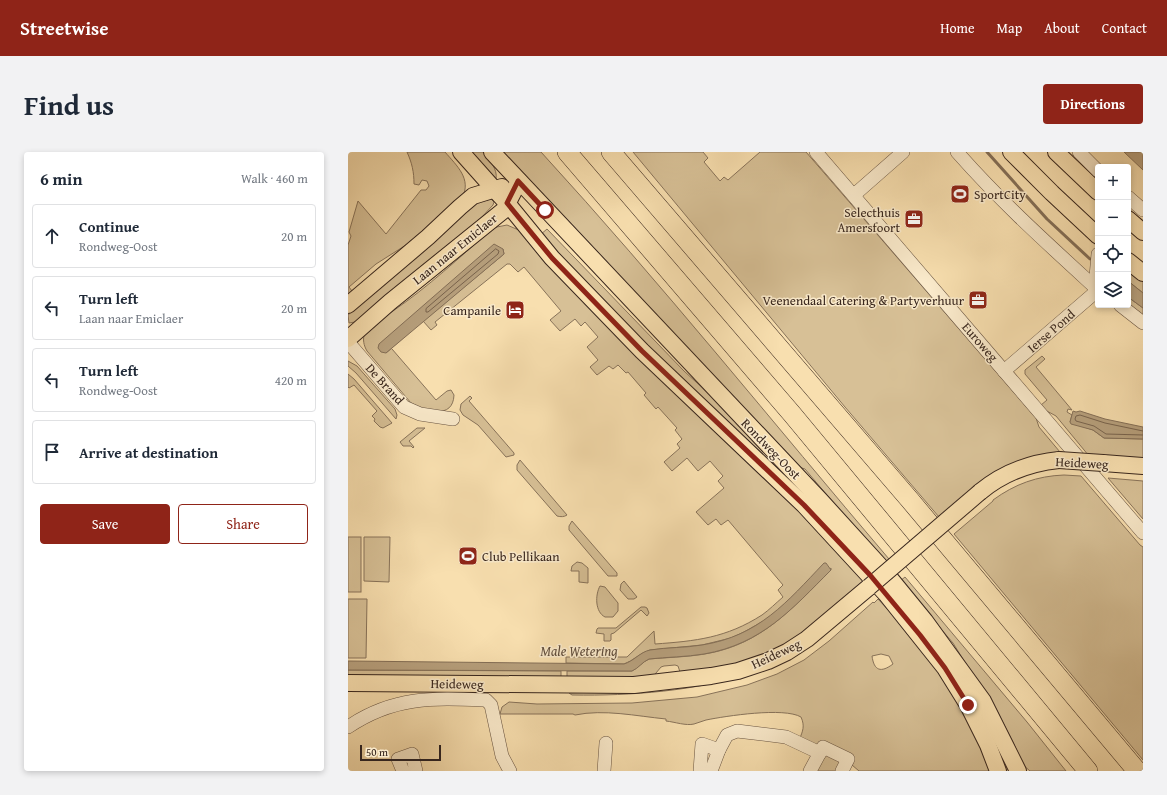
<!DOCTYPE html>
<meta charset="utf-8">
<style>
body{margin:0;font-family:"Gentium Book Plus",serif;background:#f2f2f3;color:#1f2937}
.controls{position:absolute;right:12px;top:12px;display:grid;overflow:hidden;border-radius:4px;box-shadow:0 2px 6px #0003}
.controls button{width:36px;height:36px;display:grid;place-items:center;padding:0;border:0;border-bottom:1px solid #e0e1e3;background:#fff;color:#1f2937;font:20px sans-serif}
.scale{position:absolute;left:12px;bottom:10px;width:81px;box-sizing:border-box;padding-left:4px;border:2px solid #38261d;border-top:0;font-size:11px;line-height:14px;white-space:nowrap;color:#38261d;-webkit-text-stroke:3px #faeacb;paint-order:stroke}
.stop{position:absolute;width:12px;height:12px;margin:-9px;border:3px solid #8f2418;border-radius:50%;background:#fff}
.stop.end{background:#8f2418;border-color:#fff;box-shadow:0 1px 4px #0008}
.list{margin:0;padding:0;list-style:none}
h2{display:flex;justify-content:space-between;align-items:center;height:52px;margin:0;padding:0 16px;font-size:17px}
h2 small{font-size:13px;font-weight:400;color:#747a83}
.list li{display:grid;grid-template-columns:26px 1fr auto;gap:12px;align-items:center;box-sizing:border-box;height:64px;margin:0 8px 8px;padding:0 8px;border:1px solid #e0e1e3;border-radius:4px}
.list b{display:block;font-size:15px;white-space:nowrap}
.list p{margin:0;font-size:13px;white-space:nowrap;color:#747a83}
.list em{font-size:13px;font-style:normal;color:#747a83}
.actions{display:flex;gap:8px;padding:12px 16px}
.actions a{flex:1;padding:9px 0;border:1px solid #8f2418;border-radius:4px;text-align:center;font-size:14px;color:#8f2418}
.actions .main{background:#8f2418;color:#fff}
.icon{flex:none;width:22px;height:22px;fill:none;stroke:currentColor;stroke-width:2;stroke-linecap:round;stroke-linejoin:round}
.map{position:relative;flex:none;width:795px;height:619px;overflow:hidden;border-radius:4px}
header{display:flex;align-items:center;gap:24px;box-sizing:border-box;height:56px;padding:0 20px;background:#8f2418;color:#fff}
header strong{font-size:19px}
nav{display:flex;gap:22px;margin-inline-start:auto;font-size:14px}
.intro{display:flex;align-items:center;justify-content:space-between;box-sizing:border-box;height:96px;padding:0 24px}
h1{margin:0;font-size:28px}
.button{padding:10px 18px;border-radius:4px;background:#8f2418;color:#fff;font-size:14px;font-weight:700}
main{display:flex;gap:24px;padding:0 24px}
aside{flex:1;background:#fff;border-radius:4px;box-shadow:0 2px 6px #0003}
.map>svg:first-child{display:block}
.green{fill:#d7c096;stroke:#88735a;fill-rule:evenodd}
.water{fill:#b7a07d;stroke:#846f57}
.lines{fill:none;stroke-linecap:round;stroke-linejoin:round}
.shore{stroke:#78634d;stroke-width:1}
.stream{stroke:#846f57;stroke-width:3}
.minor-casing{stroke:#685442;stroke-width:14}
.major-casing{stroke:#38261d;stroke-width:18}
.highway-casing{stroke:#38261d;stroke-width:20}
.minor{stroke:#faeacb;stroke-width:13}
.major{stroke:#f8dfaf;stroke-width:16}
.highway{stroke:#f8dfaf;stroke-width:19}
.major-bridge-casing{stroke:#38261d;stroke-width:18;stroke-linecap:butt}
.major-bridge{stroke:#f8dfaf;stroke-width:16}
.route{stroke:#8f2418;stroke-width:5}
.labels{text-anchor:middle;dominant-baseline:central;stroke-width:3;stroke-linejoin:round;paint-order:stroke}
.poi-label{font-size:13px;fill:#38261d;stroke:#faeacb;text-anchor:end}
.street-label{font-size:13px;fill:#38261d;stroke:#faeacb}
.water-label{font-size:14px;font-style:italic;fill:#5e4b3a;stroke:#faeacb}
</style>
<header>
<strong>Streetwise</strong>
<nav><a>Home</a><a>Map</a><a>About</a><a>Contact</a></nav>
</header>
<div class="intro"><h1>Find us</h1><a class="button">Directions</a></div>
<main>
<aside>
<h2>6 min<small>Walk · 460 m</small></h2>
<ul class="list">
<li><svg class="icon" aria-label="ahead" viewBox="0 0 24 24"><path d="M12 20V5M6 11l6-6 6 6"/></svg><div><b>Continue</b><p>Rondweg-Oost</p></div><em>20 m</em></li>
<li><svg class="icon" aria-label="left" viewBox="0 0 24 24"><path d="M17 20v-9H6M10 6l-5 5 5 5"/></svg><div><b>Turn left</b><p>Laan naar Emiclaer</p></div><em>20 m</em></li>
<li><svg class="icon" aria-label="left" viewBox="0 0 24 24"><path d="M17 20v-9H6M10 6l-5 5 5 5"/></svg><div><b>Turn left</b><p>Rondweg-Oost</p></div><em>420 m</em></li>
<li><svg class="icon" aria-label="arrive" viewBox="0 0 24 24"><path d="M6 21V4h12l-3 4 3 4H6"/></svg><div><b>Arrive at destination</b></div></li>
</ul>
<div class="actions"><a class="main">Save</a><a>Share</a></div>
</aside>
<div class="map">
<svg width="795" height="619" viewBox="0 0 795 619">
<rect width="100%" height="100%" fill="#f8dfaf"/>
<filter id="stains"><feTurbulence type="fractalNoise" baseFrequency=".005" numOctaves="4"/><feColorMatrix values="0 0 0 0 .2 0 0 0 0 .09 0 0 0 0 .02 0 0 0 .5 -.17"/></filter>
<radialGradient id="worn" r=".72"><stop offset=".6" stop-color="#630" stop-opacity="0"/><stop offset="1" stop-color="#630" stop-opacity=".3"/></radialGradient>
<g class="green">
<path d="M 59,0 L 97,0 C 109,14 124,27 114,46 L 58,93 L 28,112 L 1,135 L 4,139 L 0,143 L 0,93 L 3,84 L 1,80 L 10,49 L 38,82 L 73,38 L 78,38 L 81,34 L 79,29 L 74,28 L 71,33 L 66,32 C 66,20 64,11 59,0 Z"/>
<path d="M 121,0 L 135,0 C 141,8 150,17 148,27 Z"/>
<path d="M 155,0 L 193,0 C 314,132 425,271 541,407 L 536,411 L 457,317 L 451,315 L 213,64 Z"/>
<path d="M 285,0 L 355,0 L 360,6 L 356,10 L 372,29 L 376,25 L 380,28 L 412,0 L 458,0 L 688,266 L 691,275 L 712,300 L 708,301 L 591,365 L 497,255 Z"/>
<path d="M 143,47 L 146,50 L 145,53 L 133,66 L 50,137 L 7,170 L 1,171 L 0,163 L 59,113 L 125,53 L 134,49 Z"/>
<path d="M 159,73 L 173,79 L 496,404 L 518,427 L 508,440 L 435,496 L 387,515 L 332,520 L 330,514 L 327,513 L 316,514 L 313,515 L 303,527 L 219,526 L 219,519 L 284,519 C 290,516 294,510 301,507 C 324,505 348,505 371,499 C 420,486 448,452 483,418 L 483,416 L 419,467 L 396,480 L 383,486 L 354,493 L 302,498 C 292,501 285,509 276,512 L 218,511 L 218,505 L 279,505 L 306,479 L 307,492 C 348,489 378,486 414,463 C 421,458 428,451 435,445 L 430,438 L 435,433 L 380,368 L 373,373 L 368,367 L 360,373 L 348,360 L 376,336 L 370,329 L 375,324 L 362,309 L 350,319 L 339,306 L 324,319 L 316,310 L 332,296 L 329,292 L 334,287 L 327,278 L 329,276 L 310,255 L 308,257 L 296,243 L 298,241 L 280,220 L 278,221 L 270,213 L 265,217 L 261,214 L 249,223 L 242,215 L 250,208 L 239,195 L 250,185 L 237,170 L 233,174 L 227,167 L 212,179 L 202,168 L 213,159 L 176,115 L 170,120 L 162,112 L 159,112 L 87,170 L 89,173 L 83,178 L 75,169 L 156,102 L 155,97 L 38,201 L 43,196 L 44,197 L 88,248 L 99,239 L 103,238 L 106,243 C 105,268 78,259 63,251 L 19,199 C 16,194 14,187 17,181 C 22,171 36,165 45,159 C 80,135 112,105 144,77 L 149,75 Z"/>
<path d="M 199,77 L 336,219 L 384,263 L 528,419 L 329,225 L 192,83 Z"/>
<path d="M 780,113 L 795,125 L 795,141 L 780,129 Z"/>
<path d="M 780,145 L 795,156 L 795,168 L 780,153 Z"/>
<path d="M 694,204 L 697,207 L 688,215 L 724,258 L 720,257 L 719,260 L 724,263 L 722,270 L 745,278 L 756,286 L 795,287 L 795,309 L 741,304 L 708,264 L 697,258 L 693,253 L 699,248 L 677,222 L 677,218 Z"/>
<path d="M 0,209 L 9,214 L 47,257 L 49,263 L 48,267 L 8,221 L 0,214 Z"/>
<path d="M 0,222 L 6,227 L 44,271 L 35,276 L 32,275 L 26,269 L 27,267 L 24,264 L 29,259 L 6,233 L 1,236 L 0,235 Z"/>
<path d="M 122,244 L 124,246 L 121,249 L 166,301 L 166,303 L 158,305 L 130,273 L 115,263 L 112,258 L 113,252 Z"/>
<path d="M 69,276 L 77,276 L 61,289 L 66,295 L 65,296 L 63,294 L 55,294 L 52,290 Z"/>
<path d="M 172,308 L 219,363 C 216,365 213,365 209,364 L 169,318 L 169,313 Z"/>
<path d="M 716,323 L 733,324 L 792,393 L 795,395 L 795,608 L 606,382 L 645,349 L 645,348 C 667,332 689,324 716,323 Z"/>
<path d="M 760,326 L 795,329 L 795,367 Z"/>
<path d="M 224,369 L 269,421 L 269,424 L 260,424 L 221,378 L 221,374 Z"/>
<rect x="0" y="385" width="13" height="55"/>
<path d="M 16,385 L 42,385 L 41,430 L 16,429 Z"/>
<path d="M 229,410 L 234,411 L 240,416 L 240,431 L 231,430 L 231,419 L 223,419 L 224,414 Z"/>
<path d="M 557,425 L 679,570 L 718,619 L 682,619 L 675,613 L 665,590 L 648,557 L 623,520 L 605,491 L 552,429 Z"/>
<path d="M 276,429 L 289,445 L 286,447 L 280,447 L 272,438 L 273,432 Z"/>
<path d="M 252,434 L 257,435 L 270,451 L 270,459 L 265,465 L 257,465 C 247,460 247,443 252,434 Z"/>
<path d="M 0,447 L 19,447 L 18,506 L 0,506 Z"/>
<path d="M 530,447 L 570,490 L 613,553 L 644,619 L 511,619 L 504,613 L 503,610 L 471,593 L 451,588 C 455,579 457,574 453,565 C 436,555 378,564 358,568 C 354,569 350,571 346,572 C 338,574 327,570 318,569 L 318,567 C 288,564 256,557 227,563 L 225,562 L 152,562 L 154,555 L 161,550 L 189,552 L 284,551 L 349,545 L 399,533 L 429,522 L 456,508 L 481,489 L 525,450 L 526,451 ZM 533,502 L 541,504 L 545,512 C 533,521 526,519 524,504 Z"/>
<path d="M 293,455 L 297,455 L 299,456 L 301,461 L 299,464 L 293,458 L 266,481 L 263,482 L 263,488 L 262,489 L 256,489 L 256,482 L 248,481 L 249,477 L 250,476 L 268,476 Z"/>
<path d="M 496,467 C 482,477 470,490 455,499 C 440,509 422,515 405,521 C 347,539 284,544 224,543 L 221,541 L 247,540 L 368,529 Z"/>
<path d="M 0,518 L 213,519 L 213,526 L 0,526 Z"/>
<path d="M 476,600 L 495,609 L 489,619 L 466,619 Z"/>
</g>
<g class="water">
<path d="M 776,0 L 793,0 L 795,1 L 795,18 Z"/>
<path d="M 146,92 L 155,97 L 156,102 L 38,201 L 33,200 L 30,196 L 31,192 Z"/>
<path d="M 780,129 L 795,141 L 795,156 L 780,145 Z"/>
<path d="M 725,259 L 728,260 L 732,259 L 757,267 L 795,275 L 795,287 L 756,286 L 745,278 L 723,272 L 722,270 Z"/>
<path d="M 476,411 L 478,411 L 483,418 C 444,457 414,492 356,502 C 338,505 319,505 301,507 C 294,510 291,516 284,519 L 0,518 L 0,509 L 276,512 C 286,509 292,500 302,498 C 320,495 337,496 354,493 C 411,484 439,450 476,411 Z"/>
</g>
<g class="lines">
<g class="shore">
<path d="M 148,97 L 151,99 L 150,102 L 80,160 L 78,160 L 78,157 Z"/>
<path d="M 795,279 L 757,271 L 732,263 L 728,264 L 727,267 L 728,269 L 746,274 L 758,282 L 795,283"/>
</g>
<path class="stream" d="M 639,0 L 699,67 L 742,107"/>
<g class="minor-casing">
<g id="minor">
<path d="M 468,0 L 795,381"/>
<path d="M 609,0 C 653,50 701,93 750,138"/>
<path d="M 731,0 L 750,19"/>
<path d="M 506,43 L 555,0"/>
<path d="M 780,45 L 795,58"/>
<path d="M 750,102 L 748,125 L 750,137"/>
<path d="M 772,153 L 795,171"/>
<path d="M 0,190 L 56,255 L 72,262 L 105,267"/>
<path d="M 656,219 L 750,138"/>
<path d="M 0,575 C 46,544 85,546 138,548 L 143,553 L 154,604 L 162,619"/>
<path d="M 55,619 L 50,607 L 64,602 L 68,619"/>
<path d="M 256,619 L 258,591"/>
<path d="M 352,619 L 354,592 L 371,598"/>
<path d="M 363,619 L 371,598 L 379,583 L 389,579 L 438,585 L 472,601"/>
<path d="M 462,619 L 475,595 L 500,607 L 494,619"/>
</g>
</g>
<g class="major-casing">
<g id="major">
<path d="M 113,0 L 146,37 L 159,51 L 204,106 L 294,199 L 456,353 L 538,442 L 597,516 L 620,553 L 640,593 L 650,619"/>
<path d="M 144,0 L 472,348 L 532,414 L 577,469 L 635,549 L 670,619"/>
<path d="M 663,0 L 704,41 L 750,84"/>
<path d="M 708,0 L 750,40"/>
<path d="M 780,67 L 795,80"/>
<path d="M 780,109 L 795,121"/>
<path d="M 0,153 L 80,85 L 112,55 L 125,44 L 154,35"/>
<path d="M 0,187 L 42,150 L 156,58 L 171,29"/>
<path d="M 755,311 L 795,314"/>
<path d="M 632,340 C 655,321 681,311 711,308"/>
<path d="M 0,531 L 286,533 L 363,524 L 390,519 L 420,509 L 439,500 L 459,487 L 521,435"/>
</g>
</g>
<g class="highway-casing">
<g id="highway">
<path d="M 219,0 L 444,262 L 740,619"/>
<path d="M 263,0 L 561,347 L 789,619"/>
</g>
</g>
<use href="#minor" class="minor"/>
<use href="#major" class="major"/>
<use href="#highway" class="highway"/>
<g class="major-bridge-casing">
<g id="major-bridge">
<path d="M 711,308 L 755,311"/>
<path d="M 521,435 L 632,340"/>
</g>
</g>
<use href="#major-bridge" class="major-bridge"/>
</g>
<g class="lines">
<path class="route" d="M 197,58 L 170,29 L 159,51 L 204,106 L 294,199 L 456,353 L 522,423 L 572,483 L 597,516 L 620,553"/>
</g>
<defs>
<g id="stadium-square" transform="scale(1)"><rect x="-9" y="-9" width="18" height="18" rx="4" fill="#8f2418" stroke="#faeacb"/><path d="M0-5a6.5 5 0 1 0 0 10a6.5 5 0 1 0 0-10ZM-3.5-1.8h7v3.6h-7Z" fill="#fff"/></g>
<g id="office-square" transform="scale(1)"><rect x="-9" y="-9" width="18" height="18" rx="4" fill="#8f2418" stroke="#faeacb"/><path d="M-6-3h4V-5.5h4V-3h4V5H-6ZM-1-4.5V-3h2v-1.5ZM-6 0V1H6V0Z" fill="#fff"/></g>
<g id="hotel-square" transform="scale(1)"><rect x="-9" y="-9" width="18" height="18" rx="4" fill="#8f2418" stroke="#faeacb"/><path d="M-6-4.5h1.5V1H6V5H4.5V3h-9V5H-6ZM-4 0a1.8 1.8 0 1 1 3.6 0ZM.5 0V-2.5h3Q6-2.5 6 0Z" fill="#fff"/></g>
</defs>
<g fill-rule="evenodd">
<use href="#stadium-square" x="612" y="42"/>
<use href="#office-square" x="566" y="67"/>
<use href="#office-square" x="630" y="148"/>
<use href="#hotel-square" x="167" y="158"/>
<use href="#stadium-square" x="120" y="404"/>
</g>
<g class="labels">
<g class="poi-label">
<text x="626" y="42" text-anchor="start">SportCity</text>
<text x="552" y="60">Selecthuis<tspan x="552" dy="15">Amersfoort</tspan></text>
<text x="616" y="148">Veenendaal Catering &amp; Partyverhuur</text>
<text x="153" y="158">Campanile</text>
<text x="134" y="404" text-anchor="start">Club Pellikaan</text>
</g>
<g class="street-label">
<text transform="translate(107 97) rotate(-39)">Laan naar Emiclaer</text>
<text transform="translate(703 179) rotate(-41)">Ierse Pond</text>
<text transform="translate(632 190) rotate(49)">Euroweg</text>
<text transform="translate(37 232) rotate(48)">De Brand</text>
<text transform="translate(423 297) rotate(46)">Rondweg-Oost</text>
<text transform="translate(734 311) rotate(3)">Heideweg</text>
<text transform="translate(428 502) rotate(-25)">Heideweg</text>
<text transform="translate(109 532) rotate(1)">Heideweg</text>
</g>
<g class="water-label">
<text x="231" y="499">Male Wetering</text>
</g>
</g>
<rect width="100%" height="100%" filter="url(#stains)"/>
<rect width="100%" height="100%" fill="url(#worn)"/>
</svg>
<div class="controls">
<button>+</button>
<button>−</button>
<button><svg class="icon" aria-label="locate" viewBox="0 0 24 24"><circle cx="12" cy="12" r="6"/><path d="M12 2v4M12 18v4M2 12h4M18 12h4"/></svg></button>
<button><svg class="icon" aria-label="layers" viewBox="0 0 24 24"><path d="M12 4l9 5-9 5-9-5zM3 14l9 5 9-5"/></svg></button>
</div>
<div class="scale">50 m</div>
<div class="stop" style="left:197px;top:58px"></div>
<div class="stop end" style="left:620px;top:553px"></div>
</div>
</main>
